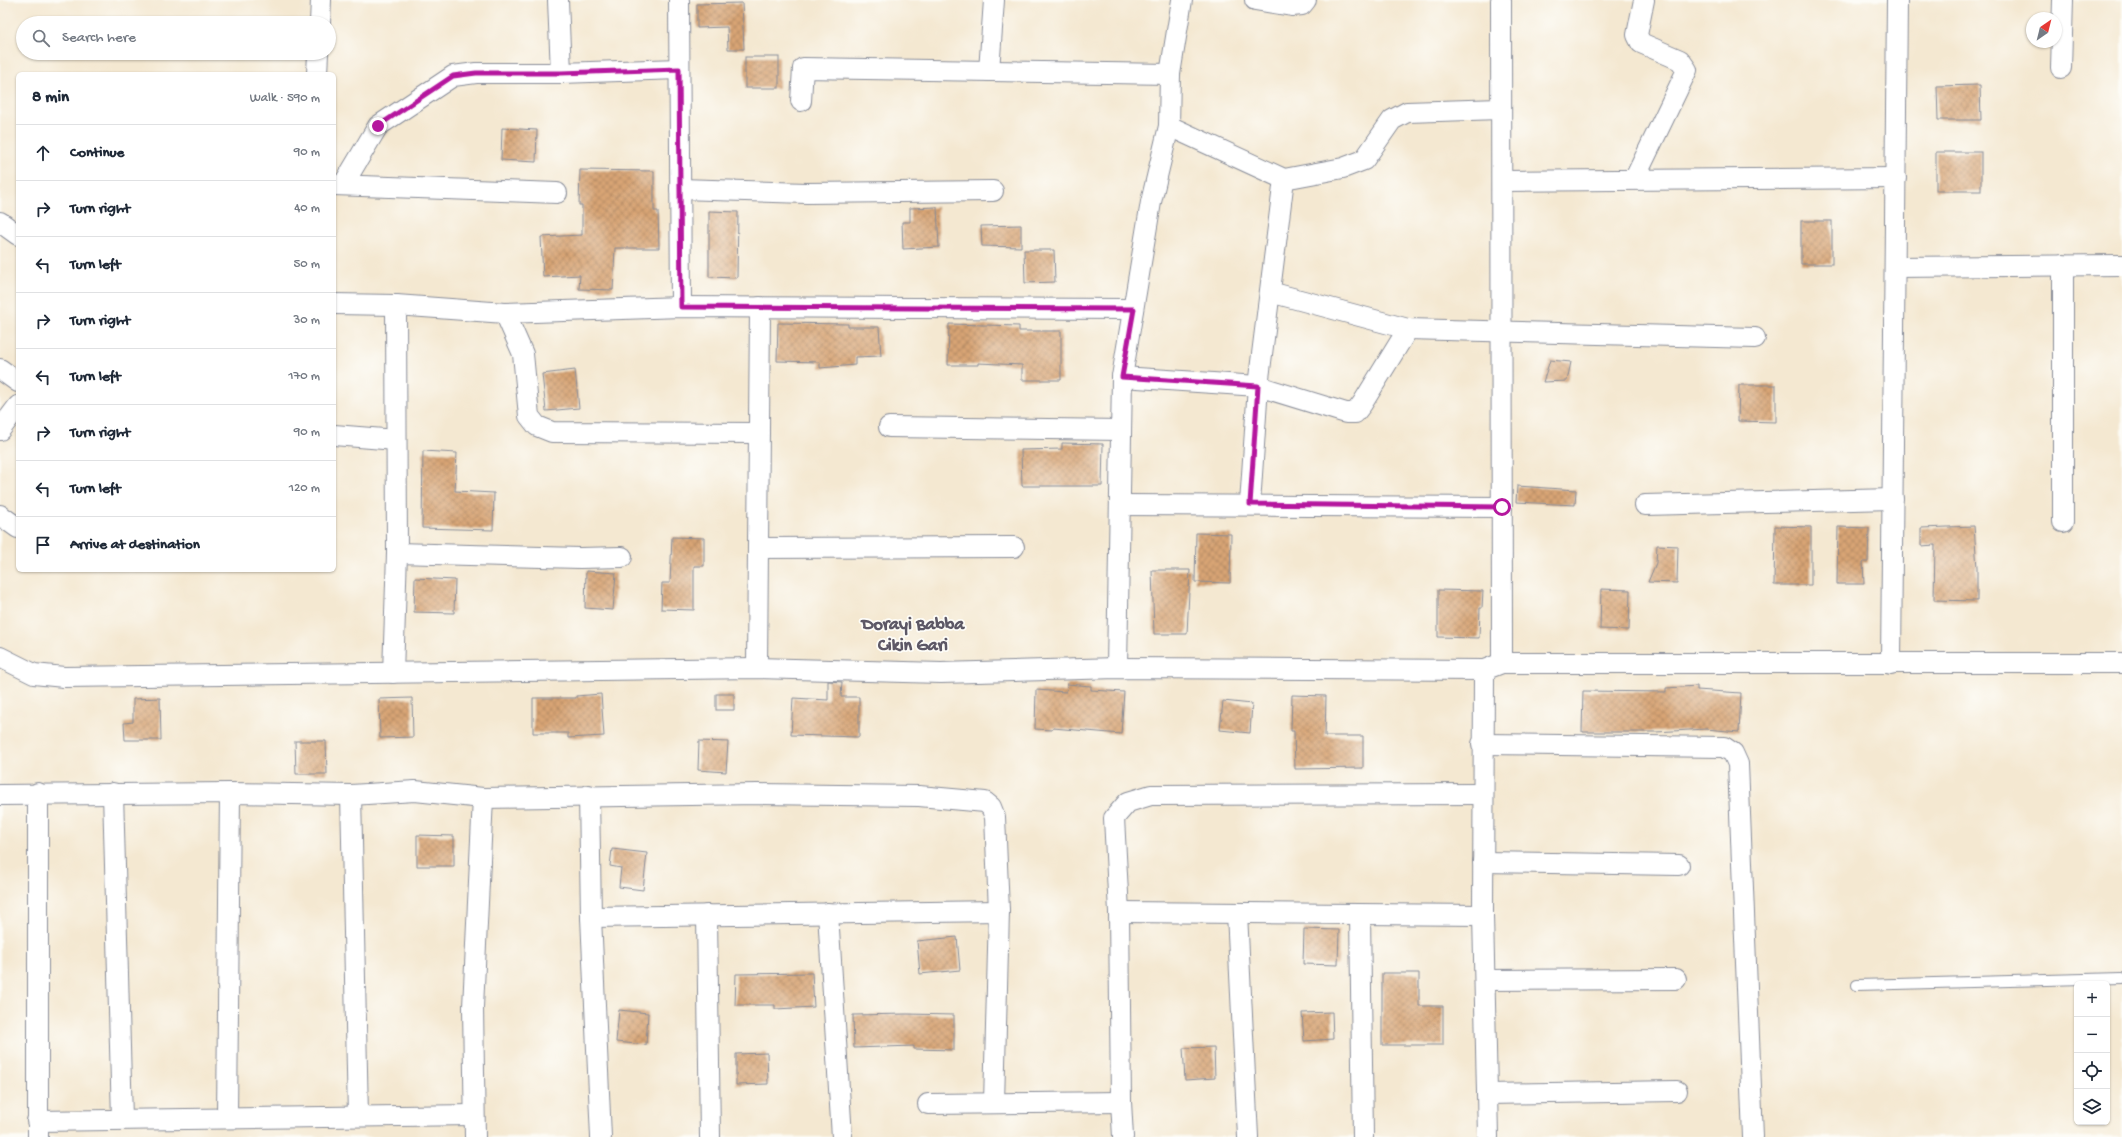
<!DOCTYPE html>
<meta charset="utf-8">
<style>
body{margin:0;font-family:"Gochi Hand",sans-serif;background:#f2f2f3;color:#1f2937}
.controls{position:absolute;right:12px;bottom:12px;display:grid;overflow:hidden;border-radius:6px;box-shadow:0 1px 3px #0004}
.controls button{width:36px;height:36px;display:grid;place-items:center;padding:0;border:0;border-bottom:1px solid #e0e1e3;background:#fff;color:#1f2937;font:20px sans-serif}
.compass{position:absolute;left:2026px;top:12px;width:36px;height:36px;border-radius:50%;background:#fff;box-shadow:0 1px 3px #0004;rotate:35deg}
.stop{position:absolute;width:12px;height:12px;margin:-9px;border:3px solid #b5179e;border-radius:50%;background:#fff}
.stop.end{background:#b5179e;border-color:#fff;box-shadow:0 1px 4px #0008}
.list{margin:0;padding:0;list-style:none}
h2{display:flex;justify-content:space-between;align-items:center;height:52px;margin:0;padding:0 16px;font-size:17px}
h2 small{font-size:13px;font-weight:400;color:#747a83}
.list li{display:grid;grid-template-columns:26px 1fr auto;gap:12px;align-items:center;box-sizing:border-box;height:56px;padding:0 16px;border-top:1px solid #e0e1e3}
.list b{display:block;font-size:15px;white-space:nowrap}
.list em{font-size:13px;font-style:normal;color:#747a83}
.icon{flex:none;width:22px;height:22px;fill:none;stroke:currentColor;stroke-width:2;stroke-linecap:round;stroke-linejoin:round}
.map{position:relative;flex:none;width:2122px;height:1137px;overflow:hidden}
.search{position:absolute;background:#fff;box-shadow:0 1px 3px #0004;left:16px;top:16px;width:320px;height:44px;display:flex;align-items:center;gap:10px;box-sizing:border-box;padding:0 14px;border-radius:22px;color:#747a83;font-size:15px}
.panel{position:absolute;background:#fff;box-shadow:0 1px 3px #0004;left:16px;top:72px;width:320px;height:500px;border-radius:6px}
.map>svg:first-child{display:block}
.building{fill:url(#building-cross-hatch)}
.lines{fill:none;stroke-linecap:round;stroke-linejoin:round}
.service-casing{stroke:#888c98;stroke-width:12}
.minor-casing{stroke:#888c98;stroke-width:22}
.service{stroke:#fff;stroke-width:10}
.minor{stroke:#fff;stroke-width:20}
.route{stroke:#b5179e;stroke-width:5}
.labels{text-anchor:middle;dominant-baseline:central;stroke-width:3.5;stroke-linejoin:round;paint-order:stroke}
.district-label{font-size:18px;font-weight:bold;fill:#5d5866;stroke:#fdfcf7}
</style>
<div class="map">
<svg width="2122" height="1137" viewBox="0 0 2122 1137">
<defs>
<pattern id="building-cross-hatch" width="8" height="8" patternUnits="userSpaceOnUse"><rect width="8" height="8" fill="#d8a474"/><path d="M0 0l8 8M0 8l8-8" fill="none" stroke="#ae8662"/></pattern>
</defs>
<rect width="100%" height="100%" fill="#fdfcf7"/>
<filter id="ink" filterUnits="userSpaceOnUse"><feTurbulence type="fractalNoise" baseFrequency=".025" numOctaves="2"/><feDisplacementMap in="SourceGraphic" scale="8" xChannelSelector="R" yChannelSelector="G"/><feConvolveMatrix kernelMatrix="1 2 1 2 8 2 1 2 1" color-interpolation-filters="sRGB"/></filter>
<filter id="wash" filterUnits="userSpaceOnUse"><feTurbulence type="fractalNoise" baseFrequency=".012" numOctaves="4" result="noise"/><feDisplacementMap in="SourceGraphic" scale="16" xChannelSelector="R" yChannelSelector="G"/><feGaussianBlur stdDeviation="0.9" result="paint"/><feColorMatrix in="noise" values="0 0 0 0 0 0 0 0 0 0 0 0 0 0 0 0 0 1.4 0 .05"/><feComposite in="paint" operator="in"/></filter>
<g filter="url(#wash)">
<rect width="100%" height="100%" fill="#f4e8d1"/>
<g id="blocks">
<g class="building">
<path d="M 742,3 L 744,49 L 728,49 L 727,27 L 697,28 L 697,4 Z"/>
<rect x="745" y="57" width="34" height="31"/>
<path d="M 1980,85 L 1981,120 L 1938,120 L 1937,86 Z"/>
<path d="M 502,128 L 537,130 L 536,162 L 501,160 Z"/>
<rect x="1936" y="152" width="45" height="39"/>
<path d="M 580,170 L 654,171 L 654,211 L 658,211 L 659,248 L 615,248 L 613,290 L 579,289 L 580,275 L 543,277 L 541,237 L 582,235 L 582,205 L 579,205 Z"/>
<path d="M 937,207 L 939,247 L 903,249 L 902,222 L 910,222 L 910,208 Z"/>
<path d="M 709,211 L 738,212 L 737,278 L 709,277 Z"/>
<rect x="1801" y="221" width="31" height="43"/>
<path d="M 1021,225 L 1021,247 L 982,246 L 981,226 Z"/>
<path d="M 1024,250 L 1054,250 L 1055,282 L 1025,283 Z"/>
<path d="M 778,323 L 848,324 L 848,327 L 879,327 L 881,356 L 855,357 L 855,365 L 820,368 L 820,362 L 777,361 Z"/>
<path d="M 949,324 L 1019,326 L 1019,331 L 1061,331 L 1061,380 L 1022,380 L 1022,365 L 978,363 L 978,365 L 948,365 Z"/>
<path d="M 1550,360 L 1571,362 L 1567,381 L 1543,382 Z"/>
<path d="M 575,370 L 579,408 L 546,411 L 542,374 Z"/>
<path d="M 1739,385 L 1776,385 L 1776,422 L 1738,421 Z"/>
<path d="M 1062,443 L 1103,444 L 1102,486 L 1022,486 L 1021,450 L 1062,449 Z"/>
<path d="M 423,451 L 457,453 L 455,491 L 494,493 L 493,530 L 422,528 Z"/>
<path d="M 1517,486 L 1576,490 L 1575,505 L 1516,502 Z"/>
<path d="M 1775,526 L 1811,527 L 1811,585 L 1774,585 Z"/>
<path d="M 1974,526 L 1977,568 L 1977,601 L 1934,600 L 1935,545 L 1921,546 L 1921,528 Z"/>
<path d="M 1838,527 L 1869,528 L 1868,562 L 1863,562 L 1864,584 L 1837,584 Z"/>
<path d="M 1196,533 L 1231,534 L 1230,583 L 1195,582 Z"/>
<path d="M 672,537 L 704,538 L 704,566 L 694,566 L 694,610 L 661,609 L 662,583 L 670,583 Z"/>
<path d="M 1657,545 L 1678,546 L 1677,583 L 1648,582 L 1656,563 Z"/>
<path d="M 1152,570 L 1190,570 L 1187,634 L 1154,634 Z"/>
<path d="M 586,571 L 616,573 L 613,610 L 585,608 Z"/>
<path d="M 415,578 L 455,580 L 454,613 L 414,612 Z"/>
<path d="M 1601,589 L 1630,590 L 1629,630 L 1600,629 Z"/>
<path d="M 1438,590 L 1483,591 L 1482,608 L 1480,608 L 1479,638 L 1438,637 Z"/>
<path d="M 828,681 L 842,682 L 841,697 L 859,697 L 859,737 L 791,735 L 793,698 L 828,700 Z"/>
<path d="M 1067,684 L 1091,686 L 1091,690 L 1124,692 L 1121,734 L 1053,728 L 1052,730 L 1035,729 L 1036,690 L 1066,692 Z"/>
<path d="M 1697,686 L 1697,690 L 1741,693 L 1739,732 L 1706,729 L 1656,732 L 1582,732 L 1583,691 L 1666,692 L 1666,688 Z"/>
<path d="M 601,694 L 604,736 L 568,738 L 568,733 L 533,733 L 533,698 L 576,698 L 576,696 Z"/>
<rect x="716" y="694" width="18" height="16"/>
<path d="M 1292,695 L 1326,696 L 1325,736 L 1363,736 L 1363,768 L 1295,769 L 1294,731 L 1291,731 Z"/>
<path d="M 160,698 L 161,740 L 125,740 L 124,723 L 133,722 L 133,699 Z"/>
<path d="M 412,698 L 413,737 L 380,738 L 379,699 Z"/>
<path d="M 1223,701 L 1252,704 L 1250,733 L 1220,730 Z"/>
<path d="M 295,741 L 326,741 L 327,774 L 296,774 Z"/>
<path d="M 699,741 L 728,742 L 726,772 L 698,770 Z"/>
<path d="M 417,835 L 454,836 L 454,866 L 417,866 Z"/>
<path d="M 612,849 L 647,853 L 643,890 L 619,887 L 621,868 L 610,866 Z"/>
<path d="M 1304,929 L 1339,930 L 1338,965 L 1303,964 Z"/>
<path d="M 957,937 L 960,970 L 920,974 L 917,941 Z"/>
<path d="M 812,973 L 814,1007 L 775,1009 L 775,1005 L 735,1005 L 736,974 Z"/>
<path d="M 1382,973 L 1419,973 L 1419,1006 L 1443,1006 L 1443,1045 L 1382,1045 Z"/>
<path d="M 619,1010 L 648,1013 L 646,1045 L 616,1042 Z"/>
<path d="M 1332,1012 L 1333,1039 L 1304,1041 L 1302,1013 Z"/>
<path d="M 907,1014 L 954,1015 L 954,1050 L 914,1049 L 914,1046 L 854,1048 L 853,1015 Z"/>
<path d="M 1214,1047 L 1215,1078 L 1185,1080 L 1183,1048 Z"/>
<path d="M 767,1053 L 768,1084 L 736,1085 L 736,1054 Z"/>
</g>
</g>
</g>
<g filter="url(#ink)">
<use href="#blocks" fill-opacity="0" stroke="#888c98" stroke-width="1"/>
<g class="lines">
<g class="service-casing">
<path id="service" d="M 1857,985 L 2122,978"/>
</g>
<g class="minor-casing">
<g id="minor">
<path d="M 558,0 L 561,73"/>
<path d="M 679,0 L 681,307"/>
<path d="M 1255,0 L 1292,6 L 1302,5 L 1306,0"/>
<path d="M 1501,0 L 1502,663"/>
<path d="M 320,23 L 321,0"/>
<path d="M 2061,68 L 2063,0"/>
<path d="M 989,71 L 994,0"/>
<path d="M 317,74 L 318,53"/>
<path d="M 801,101 L 803,68 L 1170,74"/>
<path d="M 1169,126 L 1284,179 L 1343,168 L 1364,160 L 1392,120 L 1407,112 L 1500,109"/>
<path d="M 1635,178 L 1687,70 L 1680,60 L 1641,43 L 1637,35 L 1644,0"/>
<path d="M 1502,181 L 1896,178"/>
<path d="M 334,185 L 557,193"/>
<path d="M 343,185 L 378,126 L 453,76 L 476,73 L 561,73 L 679,69"/>
<path d="M 680,189 L 807,193 L 993,191"/>
<path d="M 0,222 L 18,235"/>
<path d="M 2063,265 L 2063,522"/>
<path d="M 1895,267 L 2122,265"/>
<path d="M 1270,292 L 1408,329 L 1755,338"/>
<path d="M 334,304 L 396,305 L 505,313 L 681,307 L 1133,309"/>
<path d="M 505,313 L 523,354 L 529,416 L 537,426 L 552,432 L 759,433"/>
<path d="M 0,369 L 18,382"/>
<path d="M 1122,377 L 1258,386 L 1346,413 L 1355,413 L 1362,404 L 1408,329"/>
<path d="M 889,427 L 1121,430"/>
<path d="M 0,430 L 18,406"/>
<path d="M 334,435 L 396,440"/>
<path d="M 1250,504 L 1258,386 L 1284,179"/>
<path d="M 1120,505 L 1502,507"/>
<path d="M 1645,505 L 1893,499"/>
<path d="M 0,515 L 18,528"/>
<path d="M 758,548 L 1014,547"/>
<path d="M 397,553 L 580,558 L 622,557"/>
<path d="M 0,657 L 34,674 L 64,677 L 757,668 L 941,673 L 1117,668 L 1484,670 L 1502,663 L 2122,663"/>
<path d="M 1891,664 L 1897,0"/>
<path d="M 757,668 L 760,307"/>
<path d="M 1117,668 L 1122,377 L 1151,202 L 1169,126 L 1170,74 L 1182,0"/>
<path d="M 1484,670 L 1483,915 L 1488,1137"/>
<path d="M 393,673 L 397,553 L 396,305"/>
<path d="M 1482,744 L 1724,747 L 1733,753 L 1738,764 L 1753,1137"/>
<path d="M 38,793 L 38,1137"/>
<path d="M 113,793 L 122,1119"/>
<path d="M 0,795 L 230,793 L 351,795 L 415,791 L 483,798 L 758,794 L 919,796 L 985,802 L 991,807 L 995,817 L 999,911 L 994,1103"/>
<path d="M 351,795 L 358,1116"/>
<path d="M 589,795 L 591,917 L 601,1137"/>
<path d="M 1483,862 L 1679,865"/>
<path d="M 1119,912 L 1483,915"/>
<path d="M 828,913 L 842,1137"/>
<path d="M 1237,913 L 1248,1137"/>
<path d="M 1360,914 L 1363,1137"/>
<path d="M 707,915 L 710,1137"/>
<path d="M 591,917 L 999,911"/>
<path d="M 1485,980 L 1676,979"/>
<path d="M 1487,1094 L 1677,1091"/>
<path d="M 928,1104 L 1121,1102"/>
<path d="M 227,1118 L 230,793"/>
<path d="M 37,1121 L 474,1115"/>
<path d="M 475,1137 L 473,1007 L 483,798"/>
<path d="M 1123,1137 L 1121,1102 L 1119,912 L 1114,818 L 1128,802 L 1151,795 L 1483,794"/>
</g>
</g>
<use href="#service" class="service"/>
<use href="#minor" class="minor"/>
</g>
</g>
<g class="lines" filter="url(#ink)">
<path class="route" d="M 378,126 L 453,76 L 476,73 L 561,73 L 679,69 L 681,307 L 1134,309 L 1122,377 L 1258,386 L 1250,504 L 1502,507"/>
</g>
<g class="labels">
<g class="district-label">
<text x="913" y="625">Dorayi Babba<tspan x="913" dy="21">Cikin Gari</tspan></text>
</g>
</g>
</svg>
<div class="controls">
<button>+</button>
<button>−</button>
<button><svg class="icon" aria-label="locate" viewBox="0 0 24 24"><circle cx="12" cy="12" r="6"/><path d="M12 2v4M12 18v4M2 12h4M18 12h4"/></svg></button>
<button><svg class="icon" aria-label="layers" viewBox="0 0 24 24"><path d="M12 4l9 5-9 5-9-5zM3 14l9 5 9-5"/></svg></button>
</div>
<svg class="compass" viewBox="-18 -18 36 36"><path d="M0-13l5 13h-10z" fill="#e53935"/><path d="M0 13l5-13h-10z" fill="#747a83"/></svg>
<div class="stop" style="left:1502px;top:507px"></div>
<div class="stop end" style="left:378px;top:126px"></div>
<div class="search"><svg class="icon" aria-label="search" viewBox="0 0 24 24"><circle cx="10" cy="10" r="6"/><path d="M15 15l6 6"/></svg>Search here</div>
<section class="panel">
<h2>8 min<small>Walk · 590 m</small></h2>
<ul class="list">
<li><svg class="icon" aria-label="ahead" viewBox="0 0 24 24"><path d="M12 20V5M6 11l6-6 6 6"/></svg><div><b>Continue</b></div><em>90 m</em></li>
<li><svg class="icon" aria-label="right" viewBox="0 0 24 24"><path d="M7 20v-9h11M14 6l5 5-5 5"/></svg><div><b>Turn right</b></div><em>40 m</em></li>
<li><svg class="icon" aria-label="left" viewBox="0 0 24 24"><path d="M17 20v-9H6M10 6l-5 5 5 5"/></svg><div><b>Turn left</b></div><em>50 m</em></li>
<li><svg class="icon" aria-label="right" viewBox="0 0 24 24"><path d="M7 20v-9h11M14 6l5 5-5 5"/></svg><div><b>Turn right</b></div><em>30 m</em></li>
<li><svg class="icon" aria-label="left" viewBox="0 0 24 24"><path d="M17 20v-9H6M10 6l-5 5 5 5"/></svg><div><b>Turn left</b></div><em>170 m</em></li>
<li><svg class="icon" aria-label="right" viewBox="0 0 24 24"><path d="M7 20v-9h11M14 6l5 5-5 5"/></svg><div><b>Turn right</b></div><em>90 m</em></li>
<li><svg class="icon" aria-label="left" viewBox="0 0 24 24"><path d="M17 20v-9H6M10 6l-5 5 5 5"/></svg><div><b>Turn left</b></div><em>120 m</em></li>
<li><svg class="icon" aria-label="arrive" viewBox="0 0 24 24"><path d="M6 21V4h12l-3 4 3 4H6"/></svg><div><b>Arrive at destination</b></div></li>
</ul>
</section>
</div>
